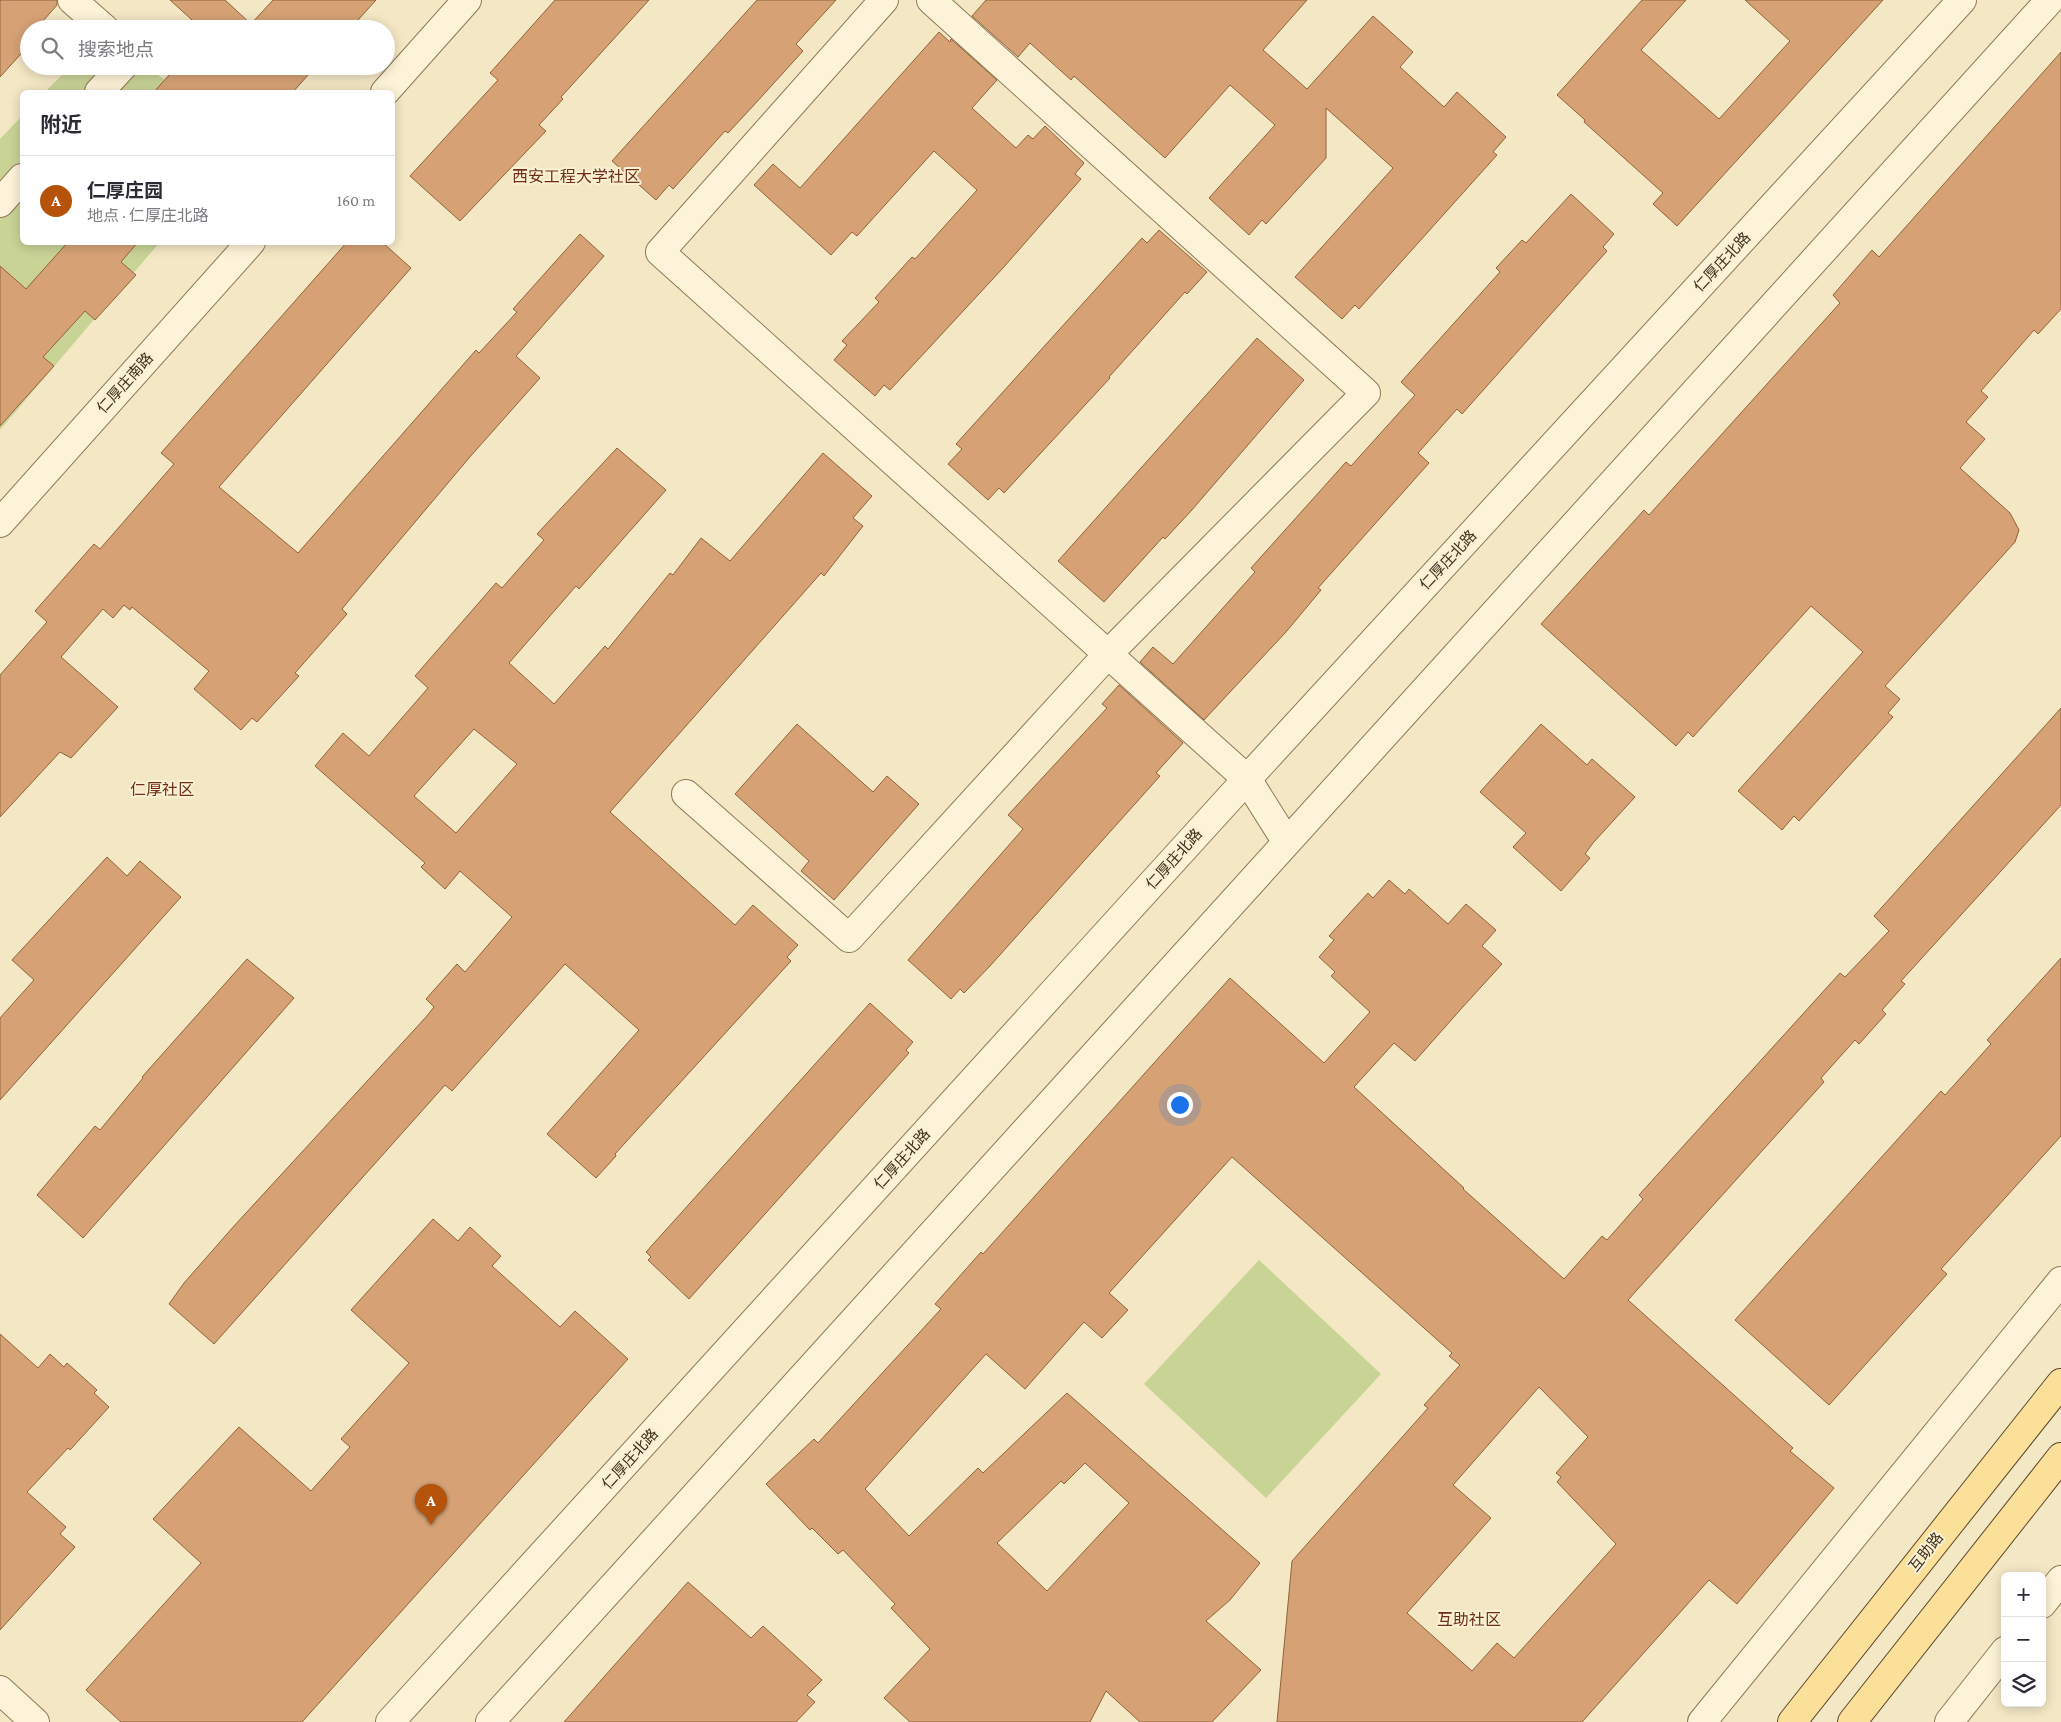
<!DOCTYPE html>
<html lang="zh">
<meta charset="utf-8">
<style>
body{margin:0;font-family:"Crimson Pro","Noto Sans SC",serif;background:#f2f2f3;color:#2b2b33}
.controls{position:absolute;right:15px;bottom:15px;display:grid;overflow:hidden;border-radius:8px;box-shadow:0 2px 12px #0003}
.controls button{width:45px;height:45px;display:grid;place-items:center;padding:0;border:0;border-bottom:1px solid #e1e1e2;background:#fff;color:#2b2b33;font:25px sans-serif}
.you{position:absolute;left:1179px;top:1104px;width:18px;height:18px;margin:-12px;border:4px solid #fff;border-radius:50%;background:#1a73e8;box-shadow:0 0 0 8px #1a73e833}
.badge{display:grid;place-items:center;width:32px;height:32px;border-radius:50%;background:#b45309;color:#fff;font-size:16px;font-weight:700}
.pin{position:absolute;translate:-50% -41px;filter:drop-shadow(0 1px 2px #0008)}
.pin::after{content:'';position:absolute;top:26px;width:18px;height:15px;background:inherit;clip-path:polygon(0 0,100% 0,50% 100%)}
.list{margin:0;padding:0;list-style:none}
h2{display:flex;justify-content:space-between;align-items:center;height:65px;margin:0;padding:0 20px;font-size:21px}
h2 small{font-size:16px;font-weight:400;color:#7c7c81}
.list li{display:grid;grid-template-columns:32px 1fr auto;gap:15px;align-items:center;box-sizing:border-box;height:90px;padding:0 20px;border-top:1px solid #e1e1e2}
.list b{display:block;font-size:19px;white-space:nowrap}
.list p{margin:0;font-size:16px;white-space:nowrap;color:#7c7c81}
.list em{font-size:16px;font-style:normal;color:#7c7c81}
.icon{flex:none;width:28px;height:28px;fill:none;stroke:currentColor;stroke-width:2;stroke-linecap:round;stroke-linejoin:round}
.map{position:relative;flex:none;width:2061px;height:1722px;overflow:hidden}
.search{position:absolute;background:#fff;box-shadow:0 2px 12px #0003;left:20px;top:20px;width:375px;height:55px;display:flex;align-items:center;gap:12px;box-sizing:border-box;padding:0 18px;border-radius:28px;color:#7c7c81;font-size:19px}
.panel{position:absolute;background:#fff;box-shadow:0 2px 12px #0003;left:20px;top:90px;width:375px;height:155px;border-radius:8px}
.map>svg:first-child{display:block}
.green{fill:#c9d396}
.building{fill:#d6a275;stroke:#92623a;fill-rule:evenodd}
.lines{fill:none;stroke-linecap:round;stroke-linejoin:round}
.minor-casing{stroke:#907857;stroke-width:30}
.major-casing{stroke:#5e462c;stroke-width:30}
.minor{stroke:#fcf3d8;stroke-width:28}
.major{stroke:#fae098;stroke-width:28}
.labels{text-anchor:middle;dominant-baseline:central;stroke-width:4;stroke-linejoin:round;paint-order:stroke}
.street-label{font-size:15px;fill:#3f2f1d;stroke:#f9f1d4}
.neighbourhood-label{font-size:16px;fill:#702e17;stroke:#f9f1d4}
</style>
<div class="map">
<svg width="2061" height="1722" viewBox="0 0 2061 1722">
<rect width="100%" height="100%" fill="#f3e7c4"/>
<g class="green">
<path d="M 71,66 L 148,66 L 178,92 L 45,92 Z"/>
<path d="M 22,116 L 22,242 L 159,243 L 0,430 L 0,139 Z"/>
<path d="M 1259,1260 L 1381,1374 L 1266,1498 L 1144,1384 Z"/>
</g>
<g class="building">
<path d="M 0,0 L 57,0 L 57,5 L 36,29 L 29,29 L 29,45 L 0,77 Z"/>
<path d="M 170,0 L 225,0 L 251,24 L 273,0 L 376,0 L 350,29 L 202,29 Z"/>
<path d="M 555,0 L 649,0 L 561,97 L 563,99 L 539,125 L 546,131 L 460,221 L 410,176 L 498,80 L 490,73 Z"/>
<path d="M 757,0 L 836,0 L 796,44 L 803,51 L 754,105 L 728,133 L 725,131 L 673,189 L 669,185 L 656,200 L 612,161 Z"/>
<path d="M 986,0 L 1307,0 L 1263,50 L 1307,89 L 1373,16 L 1413,52 L 1400,67 L 1444,107 L 1457,92 L 1506,137 L 1493,152 L 1497,155 L 1436,223 L 1359,309 L 1355,305 L 1342,319 L 1295,277 L 1393,168 L 1326,108 L 1326,158 L 1266,224 L 1262,220 L 1249,235 L 1209,198 L 1275,125 L 1230,85 L 1165,158 L 1074,76 L 1071,80 L 1030,43 L 1018,57 L 972,16 Z"/>
<path d="M 1642,0 L 1686,0 L 1641,50 L 1719,119 L 1790,41 L 1745,0 L 1883,0 L 1677,226 L 1653,204 L 1663,193 L 1584,122 L 1585,120 L 1557,95 Z"/>
<path d="M 939,32 L 950,42 L 951,39 L 997,80 L 972,108 L 1016,148 L 1028,135 L 1033,139 L 1045,126 L 1084,163 L 1075,174 L 1081,179 L 1003,268 L 890,390 L 884,385 L 875,396 L 834,360 L 847,345 L 842,341 L 879,302 L 875,298 L 912,257 L 915,259 L 977,190 L 934,151 L 857,236 L 852,232 L 831,255 L 754,185 L 773,164 L 800,188 Z"/>
<path d="M 2061,52 L 2061,309 L 2038,334 L 2034,330 L 1981,391 L 1988,397 L 1966,422 L 1985,439 L 1960,468 L 2010,513 L 2019,530 L 2015,542 L 1885,686 L 1900,699 L 1888,713 L 1893,717 L 1799,821 L 1794,816 L 1782,830 L 1738,791 L 1863,652 L 1811,606 L 1693,737 L 1688,732 L 1676,746 L 1541,624 L 1644,510 L 1649,515 L 1840,303 L 1833,295 L 1872,250 L 1879,257 Z"/>
<path d="M 177,66 L 316,66 L 293,92 L 154,92 Z"/>
<path d="M 1571,194 L 1614,234 L 1603,247 L 1607,251 L 1462,414 L 1457,409 L 1418,453 L 1429,463 L 1318,588 L 1321,590 L 1286,632 L 1204,720 L 1140,662 L 1153,647 L 1173,664 L 1255,572 L 1251,568 L 1346,462 L 1351,466 L 1415,395 L 1401,382 L 1500,272 L 1496,268 L 1522,240 L 1526,243 Z"/>
<path d="M 1159,230 L 1207,272 L 1187,294 L 1185,292 L 1109,377 L 1110,378 L 1004,493 L 999,488 L 988,500 L 948,464 L 962,449 L 956,444 L 1142,238 L 1147,243 Z"/>
<path d="M 580,234 L 604,256 L 516,356 L 540,378 L 469,458 L 351,598 L 342,609 L 347,614 L 295,673 L 299,676 L 257,722 L 252,718 L 241,730 L 194,689 L 209,671 L 132,607 L 130,610 L 124,605 L 113,618 L 103,609 L 61,657 L 118,707 L 71,758 L 60,752 L 0,817 L 0,675 L 47,622 L 35,611 L 94,544 L 100,549 L 174,464 L 161,453 L 347,242 L 382,242 L 411,268 L 219,487 L 298,553 L 476,350 L 479,353 L 517,312 L 513,309 Z"/>
<path d="M 68,242 L 138,242 L 121,262 L 136,275 L 95,320 L 85,311 L 43,357 L 54,366 L 0,426 L 0,266 L 26,289 Z"/>
<path d="M 1257,338 L 1304,380 L 1191,511 L 1165,539 L 1163,537 L 1104,602 L 1058,561 Z"/>
<path d="M 617,448 L 666,490 L 579,589 L 576,586 L 509,663 L 554,704 L 605,646 L 608,649 L 670,573 L 673,575 L 701,538 L 730,561 L 823,453 L 872,496 L 853,518 L 863,526 L 824,576 L 821,573 L 610,812 L 735,925 L 753,905 L 798,945 L 787,957 L 791,961 L 615,1154 L 616,1156 L 596,1178 L 547,1134 L 639,1030 L 565,964 L 452,1091 L 445,1085 L 214,1344 L 169,1304 L 184,1283 L 234,1226 L 426,1017 L 434,1007 L 426,999 L 457,964 L 465,972 L 512,917 L 460,871 L 445,889 L 421,867 L 425,863 L 315,766 L 343,733 L 369,756 L 428,688 L 415,676 L 496,583 L 502,588 L 544,540 L 537,534 ZM 474,729 L 517,764 L 456,833 L 414,796 Z"/>
<path d="M 1119,685 L 1183,743 L 1156,773 L 1160,776 L 990,966 L 964,993 L 960,989 L 951,999 L 908,960 L 1023,829 L 1008,815 L 1107,708 L 1102,704 Z"/>
<path d="M 2061,708 L 2061,805 L 1901,981 L 1905,984 L 1882,1010 L 1886,1014 L 1859,1044 L 1855,1040 L 1821,1078 L 1824,1082 L 1628,1300 L 1793,1448 L 1790,1451 L 1834,1488 L 1737,1604 L 1709,1580 L 1582,1722 L 1277,1722 L 1292,1561 L 1428,1408 L 1424,1405 L 1460,1365 L 1449,1356 L 1452,1353 L 1232,1157 L 1109,1293 L 1128,1310 L 1102,1338 L 1084,1322 L 1025,1389 L 986,1354 L 865,1489 L 909,1536 L 978,1468 L 983,1473 L 1067,1393 L 1260,1563 L 1230,1600 L 1206,1621 L 1261,1670 L 1212,1722 L 1140,1722 L 1106,1691 L 1090,1722 L 910,1722 L 884,1698 L 930,1649 L 891,1608 L 895,1604 L 843,1550 L 838,1554 L 812,1528 L 810,1530 L 766,1484 L 814,1439 L 818,1443 L 941,1309 L 935,1304 L 981,1252 L 983,1254 L 1230,978 L 1324,1063 L 1370,1012 L 1331,976 L 1335,972 L 1319,957 L 1334,940 L 1329,936 L 1368,893 L 1373,898 L 1389,880 L 1405,894 L 1409,889 L 1448,924 L 1466,904 L 1496,930 L 1482,946 L 1502,964 L 1461,1009 L 1415,1061 L 1394,1043 L 1354,1087 L 1464,1188 L 1463,1189 L 1564,1279 L 1602,1236 L 1607,1240 L 1643,1199 L 1639,1195 L 1840,973 L 1845,977 L 1889,931 L 1874,916 ZM 1539,1387 L 1588,1437 L 1556,1473 L 1561,1477 L 1557,1482 L 1616,1544 L 1514,1658 L 1497,1643 L 1472,1671 L 1407,1613 L 1491,1518 L 1453,1485 ZM 1085,1463 L 1129,1503 L 1047,1591 L 997,1543 L 1061,1481 L 1064,1484 Z"/>
<path d="M 797,724 L 873,792 L 887,776 L 919,804 L 834,900 L 801,871 L 809,861 L 735,794 Z"/>
<path d="M 1541,724 L 1587,765 L 1592,759 L 1635,797 L 1593,843 L 1585,854 L 1590,858 L 1561,891 L 1513,847 L 1526,833 L 1480,792 Z"/>
<path d="M 107,857 L 127,876 L 140,861 L 181,897 L 0,1100 L 0,1018 L 34,980 L 12,960 Z"/>
<path d="M 2061,958 L 2061,1136 L 1941,1269 L 1947,1274 L 1829,1405 L 1735,1320 L 1941,1091 L 1945,1095 L 1991,1044 L 1987,1040 Z"/>
<path d="M 247,959 L 294,998 L 83,1238 L 37,1195 L 95,1126 L 100,1130 L 143,1078 L 142,1077 Z"/>
<path d="M 870,1003 L 913,1042 L 906,1050 L 909,1053 L 689,1299 L 648,1260 L 651,1257 L 646,1252 Z"/>
<path d="M 433,1219 L 458,1241 L 470,1227 L 501,1256 L 492,1266 L 560,1327 L 575,1311 L 628,1359 L 302,1722 L 121,1722 L 86,1690 L 201,1563 L 153,1519 L 239,1427 L 311,1491 L 350,1447 L 341,1439 L 409,1363 L 351,1310 Z"/>
<path d="M 0,1334 L 38,1368 L 50,1354 L 64,1367 L 67,1363 L 97,1390 L 94,1393 L 109,1407 L 70,1450 L 68,1448 L 27,1492 L 66,1527 L 60,1534 L 75,1547 L 0,1630 Z"/>
<path d="M 688,1582 L 751,1638 L 763,1626 L 822,1680 L 807,1695 L 815,1702 L 796,1722 L 564,1722 Z"/>
</g>
<g class="lines">
<g class="minor-casing">
<g id="minor">
<path d="M 72,0 L 105,29"/>
<path d="M 884,0 L 660,252 L 1247,779 L 1286,841"/>
<path d="M 99,92 L 123,66"/>
<path d="M 385,92 L 467,0"/>
<path d="M 0,203 L 22,178"/>
<path d="M 0,523 L 251,242"/>
<path d="M 686,794 L 849,938 L 1108,654 L 1366,393 L 931,0"/>
<path d="M 2042,1604 L 2061,1580"/>
<path d="M 0,1690 L 35,1722"/>
<path d="M 390,1722 L 1247,779 L 1962,0"/>
<path d="M 490,1722 L 2050,0"/>
<path d="M 1702,1722 L 2061,1281"/>
<path d="M 1949,1722 L 2005,1651"/>
</g>
</g>
<g class="major-casing">
<g id="major">
<path d="M 1792,1722 L 2061,1383"/>
<path d="M 1852,1722 L 2061,1457"/>
</g>
</g>
<use href="#minor" class="minor"/>
<use href="#major" class="major"/>
</g>
<g class="labels">
<g class="street-label">
<text transform="translate(1722 262) rotate(-47)">仁厚庄北路</text>
<text transform="translate(125 383) rotate(-48)">仁厚庄南路</text>
<text transform="translate(1448 560) rotate(-47)">仁厚庄北路</text>
<text transform="translate(1174 859) rotate(-48)">仁厚庄北路</text>
<text transform="translate(902 1159) rotate(-48)">仁厚庄北路</text>
<text transform="translate(630 1459) rotate(-48)">仁厚庄北路</text>
<text transform="translate(1926 1552) rotate(-52)">互助路</text>
</g>
<g class="neighbourhood-label">
<text x="576" y="176">西安工程大学社区</text>
<text x="162" y="789">仁厚社区</text>
<text x="1469" y="1619">互助社区</text>
</g>
</g>
</svg>
<div class="controls">
<button>+</button>
<button>−</button>
<button><svg class="icon" aria-label="layers" viewBox="0 0 24 24"><path d="M12 4l9 5-9 5-9-5zM3 14l9 5 9-5"/></svg></button>
</div>
<div class="you"></div>
<div class="pin badge" style="left:431px;top:1525px">A</div>
<div class="search"><svg class="icon" aria-label="search" viewBox="0 0 24 24"><circle cx="10" cy="10" r="6"/><path d="M15 15l6 6"/></svg>搜索地点</div>
<section class="panel">
<h2>附近<small></small></h2>
<ul class="list">
<li><span class="badge">A</span><div><b>仁厚庄园</b><p>地点 · 仁厚庄北路</p></div><em>160 m</em></li>
</ul>
</section>
</div>
